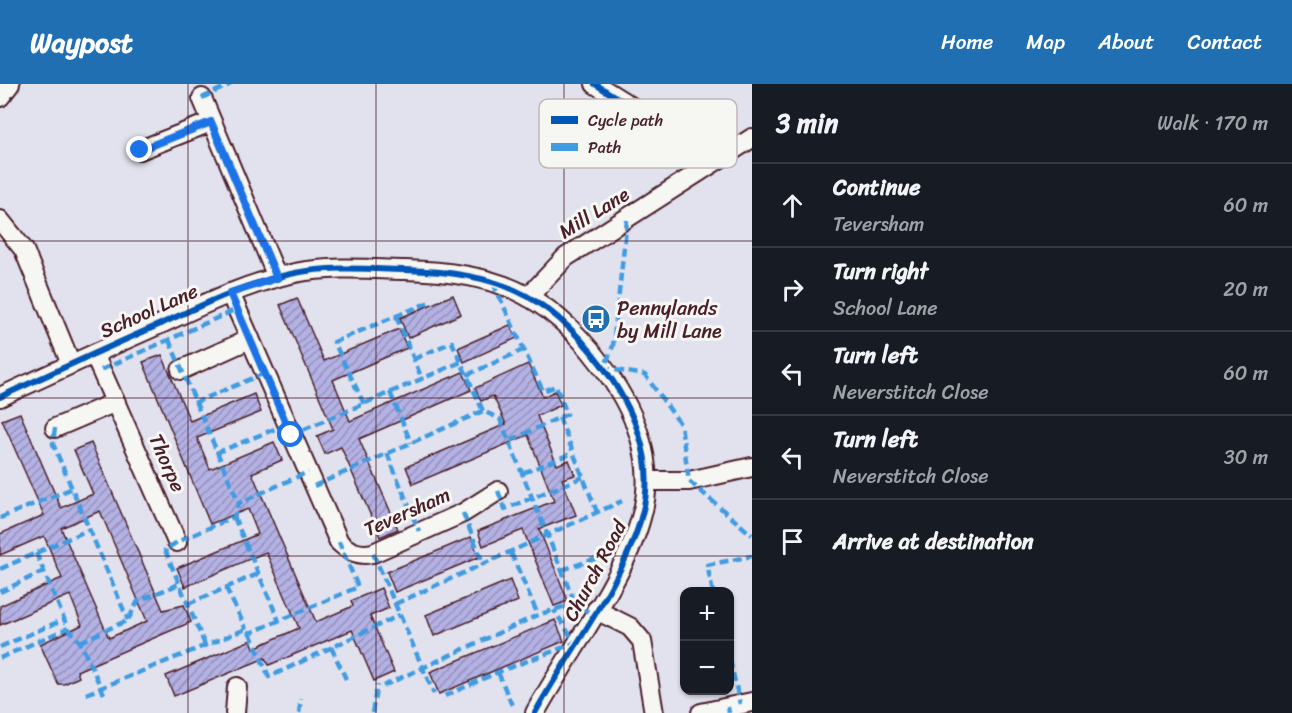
<!DOCTYPE html>
<meta charset="utf-8">
<style>
body{margin:0;font-family:Sriracha,sans-serif;background:#242831;color:#f1f3f6}
.controls{position:absolute;right:18px;bottom:18px;display:grid;overflow:hidden;border-radius:12px;box-shadow:0 2px 4px #0004}
.controls button{width:54px;height:54px;display:grid;place-items:center;padding:0;border:0;border-bottom:2px solid #363941;background:#171b24;color:#f1f3f6;font:30px sans-serif}
.stop{position:absolute;width:18px;height:18px;margin:-14px;border:4px solid #1a73e8;border-radius:50%;background:#fff}
.stop.end{background:#1a73e8;border-color:#fff;box-shadow:0 2px 6px #0008}
.list{margin:0;padding:0;list-style:none}
h2{display:flex;justify-content:space-between;align-items:center;height:78px;margin:0;padding:0 24px;font-size:26px}
h2 small{font-size:20px;font-weight:400;color:#9ea1a6}
.list li{display:grid;grid-template-columns:39px 1fr auto;gap:18px;align-items:center;box-sizing:border-box;height:84px;padding:0 24px;border-top:2px solid #363941}
.list b{display:block;font-size:22px;white-space:nowrap}
.list p{margin:0;font-size:20px;white-space:nowrap;color:#9ea1a6}
.list em{font-size:20px;font-style:normal;color:#9ea1a6}
.icon{flex:none;width:33px;height:33px;fill:none;stroke:currentColor;stroke-width:2;stroke-linecap:round;stroke-linejoin:round}
.map{position:relative;flex:none;width:752px;height:629px;overflow:hidden}
header{display:flex;align-items:center;gap:36px;box-sizing:border-box;height:84px;padding:0 30px;background:#1f6fb2;color:#fff}
header strong{font-size:28px}
nav{display:flex;gap:33px;margin-inline-start:auto;font-size:21px}
main{display:flex}
aside{flex:1;background:#171b24}
.map>svg:first-child{display:block}
.building{fill:url(#building-hatch);stroke:#4a1f2b;stroke-width:1.5;fill-rule:evenodd}
.lines{fill:none;stroke-linecap:round;stroke-linejoin:round}
.minor-casing{stroke:#4a1f2b;stroke-width:22}
.minor{stroke:#f6f6f2;stroke-width:18}
.quiet{stroke:#409be1;stroke-width:4.5;stroke-dasharray:9 4.5;stroke-linecap:butt}
.cycleway-casing{stroke:#f6f6f2;stroke-width:10}
.cycleway{stroke:#0057b8;stroke-width:6}
.route{stroke:#1a73e8;stroke-width:8}
.grid{fill:none;stroke:#4a1f2b;stroke-width:1.5;stroke-opacity:0.55}
.labels{text-anchor:middle;dominant-baseline:central;stroke-width:6;stroke-linejoin:round;paint-order:stroke}
.street-label{font-size:20px;fill:#4a1f2b;stroke:#f6f6f2}
.poi-label{font-size:20px;fill:#4a1f2b;stroke:#f6f6f2;text-anchor:start}
.key{fill:#f6f6f2;stroke:#c2b6b6;stroke-width:1.5}
.key-label{font-size:16px;fill:#4a1f2b}
</style>
<header>
<strong>Waypost</strong>
<nav><a>Home</a><a>Map</a><a>About</a><a>Contact</a></nav>
</header>
<main>
<div class="map">
<svg width="752" height="629" viewBox="0 0 752 629">
<defs>
<pattern id="building-hatch" width="6" height="6" patternUnits="userSpaceOnUse" patternTransform="scale(1.5)"><rect width="6" height="6" fill="#b4b2e4"/><path d="M-1 1l2-2M0 6l6-6M5 7l2-2" fill="none" stroke="#9490b9"/></pattern>
</defs>
<rect width="100%" height="100%" fill="#e2e2ee"/>
<filter id="ink" filterUnits="userSpaceOnUse"><feTurbulence type="fractalNoise" baseFrequency=".0167" numOctaves="2"/><feDisplacementMap in="SourceGraphic" scale="12" xChannelSelector="R" yChannelSelector="G"/><feConvolveMatrix kernelMatrix="1 2 1 2 8 2 1 2 1" color-interpolation-filters="sRGB"/></filter>
<g filter="url(#ink)">
<g class="building">
<path d="M 453,211 L 461,230 L 408,254 L 400,234 Z"/>
<path d="M 297,214 L 324,277 L 399,245 L 407,264 L 333,296 L 350,337 L 463,288 L 471,306 L 359,355 L 398,445 L 380,453 L 341,363 L 325,370 L 317,352 L 333,345 L 280,221 Z"/>
<path d="M 510,241 L 517,254 L 464,278 L 458,264 Z"/>
<path d="M 162,271 L 190,337 L 254,310 L 261,328 L 197,354 L 210,385 L 274,358 L 282,376 L 252,389 L 316,538 L 353,522 L 351,517 L 381,504 L 389,524 L 370,532 L 394,588 L 374,597 L 352,546 L 269,581 L 265,574 L 174,612 L 166,592 L 251,556 L 254,564 L 299,544 L 266,468 L 185,503 L 177,484 L 258,450 L 248,425 L 210,440 L 143,278 Z"/>
<path d="M 528,280 L 543,313 L 555,307 L 561,321 L 537,332 L 557,381 L 569,376 L 575,391 L 562,395 L 576,431 L 539,445 L 568,517 L 554,522 L 523,446 L 483,462 L 478,447 L 554,417 L 528,351 L 413,400 L 406,383 L 506,340 L 493,312 L 481,317 L 475,304 Z"/>
<path d="M 20,329 L 61,424 L 93,410 L 74,366 L 91,359 L 163,526 L 184,521 L 191,538 L 77,587 L 79,593 L 64,600 L 58,600 L 40,560 L 82,541 L 70,511 L 0,541 L 0,522 L 62,494 L 44,452 L 0,471 L 0,450 L 44,431 L 2,336 ZM 100,427 L 147,537 L 109,554 L 61,444 Z"/>
<path d="M 471,453 L 479,473 L 395,508 L 387,488 Z"/>
<path d="M 510,496 L 518,517 L 434,552 L 426,531 Z"/>
<path d="M 555,536 L 564,557 L 439,610 L 430,588 Z"/>
</g>
<g class="lines">
<g class="minor-casing">
<g id="minor">
<path d="M 595,0 L 717,76"/>
<path d="M 0,13 L 10,0"/>
<path d="M 202,14 L 277,193"/>
<path d="M 140,66 L 211,38"/>
<path d="M 0,136 L 24,166 L 71,280"/>
<path d="M 230,209 L 339,458 C 349,468 359,472 373,469 L 463,429 L 498,407"/>
<path d="M 528,213 L 566,173 L 752,54"/>
<path d="M 94,270 L 177,458"/>
<path d="M 181,286 L 250,255"/>
<path d="M 0,313 C 54,288 108,263 163,239 C 206,219 248,199 295,189 C 331,182 369,185 405,186 C 493,188 546,207 600,279 C 633,322 657,376 642,430 C 626,494 567,570 535,629"/>
<path d="M 55,344 L 116,318"/>
<path d="M 647,397 L 689,397 L 752,383"/>
<path d="M 596,526 L 630,543 L 642,557 L 654,629"/>
<path d="M 235,629 L 237,603"/>
<path d="M 701,629 L 752,618"/>
</g>
</g>
<use href="#minor" class="minor"/>
<g class="quiet">
<path d="M 202,14 L 231,0"/>
<path d="M 627,136 L 613,262 L 604,284 L 645,291 L 681,341 L 689,397 L 752,451"/>
<path d="M 493,199 L 543,307 L 556,302 L 567,330 L 509,357"/>
<path d="M 396,232 L 422,295"/>
<path d="M 169,256 L 239,419"/>
<path d="M 414,275 L 452,258 L 483,327"/>
<path d="M 101,286 L 237,225"/>
<path d="M 467,291 L 525,265"/>
<path d="M 390,308 L 411,359"/>
<path d="M 194,319 L 265,289"/>
<path d="M 364,320 L 334,258 L 432,217"/>
<path d="M 559,333 L 597,428"/>
<path d="M 55,344 L 53,360 L 128,536"/>
<path d="M 291,351 L 461,278"/>
<path d="M 216,369 L 287,340"/>
<path d="M 387,369 L 419,447"/>
<path d="M 523,389 L 573,369"/>
<path d="M 314,402 L 483,327 L 500,335 L 575,519"/>
<path d="M 498,407 L 505,425 L 583,393"/>
<path d="M 463,429 L 484,481"/>
<path d="M 234,433 L 279,537"/>
<path d="M 0,434 L 73,404"/>
<path d="M 36,469 L 68,544 L 80,558 L 104,610"/>
<path d="M 373,469 L 434,610"/>
<path d="M 511,469 L 538,531"/>
<path d="M 0,485 L 90,445"/>
<path d="M 562,486 L 604,472"/>
<path d="M 226,504 L 246,545"/>
<path d="M 0,508 L 44,487"/>
<path d="M 713,508 L 707,481 L 752,472"/>
<path d="M 188,520 L 258,490"/>
<path d="M 395,520 L 622,417"/>
<path d="M 250,549 L 269,593 L 400,531"/>
<path d="M 80,558 L 128,536 L 138,517 L 179,500"/>
<path d="M 205,561 L 165,466 L 177,458 L 234,433 L 239,419 L 308,388"/>
<path d="M 0,563 L 65,535"/>
<path d="M 331,563 L 346,595"/>
<path d="M 0,574 L 68,544"/>
<path d="M 730,576 L 740,620"/>
<path d="M 498,588 L 513,624"/>
<path d="M 383,602 L 538,531 L 575,519 L 593,531"/>
<path d="M 86,610 L 246,545 L 250,549 L 358,503 L 339,458"/>
<path d="M 445,612 L 498,588 L 575,559 L 554,526"/>
<path d="M 728,623 L 729,629"/>
<path d="M 299,629 L 301,615"/>
<path d="M 372,629 L 377,601"/>
</g>
<g class="cycleway-casing">
<g id="cycleway">
<path d="M 595,0 L 717,76"/>
<path d="M 0,313 C 54,288 108,263 163,239 C 206,219 248,199 295,189 C 331,182 369,185 405,186 C 493,188 546,207 600,279 C 633,322 657,376 642,430 C 626,494 567,570 535,629"/>
</g>
</g>
<use href="#cycleway" class="cycleway"/>
</g>
</g>
<g class="lines" filter="url(#ink)">
<path class="route" d="M 140,66 L 211,38 L 277,194 L 230,209 L 291,351"/>
</g>
<path class="grid" d="M 188,0 L 188,629M 376,0 L 376,629M 564,0 L 564,629M 0,157 L 752,157M 0,314 L 752,314M 0,472 L 752,472"/>
<defs>
<g id="bus-disc" transform="scale(1.5)"><circle r="9.5" fill="#1f6fb2" stroke="#f6f6f2"/><path d="M-5-6H5V4H4V6H2V4H-2V6H-4V4H-5ZM-3.5-4V0h7V-4ZM-3.5 1.2v1.5H-2V1.2ZM2 1.2v1.5H3.5V1.2Z" fill="#fff"/></g>
</defs>
<g fill-rule="evenodd">
<use href="#bus-disc" x="596" y="235"/>
</g>
<g class="labels">
<g class="street-label">
<text transform="translate(594 129) rotate(-32)">Mill Lane</text>
<text transform="translate(149 227) rotate(-24)">School Lane</text>
<text transform="translate(167 379) rotate(66)">Thorpe</text>
<text transform="translate(407 428) rotate(-24)">Teversham</text>
<text transform="translate(595 487) rotate(-62)">Church Road</text>
</g>
<g class="poi-label">
<text x="617" y="224">Pennylands<tspan x="617" dy="23">by Mill Lane</tspan></text>
</g>
</g>
<rect x="539" y="15" width="198" height="69" rx="9" class="key"/>
<rect x="551" y="32" width="27" height="8" fill="#0057b8"/>
<rect x="551" y="59" width="27" height="8" fill="#409be1"/>
<g class="key-label">
<text x="588" y="42">Cycle path</text>
<text x="588" y="69">Path</text>
</g>
</svg>
<div class="controls">
<button>+</button>
<button>−</button>
</div>
<div class="stop" style="left:291px;top:351px"></div>
<div class="stop end" style="left:140px;top:66px"></div>
</div>
<aside>
<h2>3 min<small>Walk · 170 m</small></h2>
<ul class="list">
<li><svg class="icon" aria-label="ahead" viewBox="0 0 24 24"><path d="M12 20V5M6 11l6-6 6 6"/></svg><div><b>Continue</b><p>Teversham</p></div><em>60 m</em></li>
<li><svg class="icon" aria-label="right" viewBox="0 0 24 24"><path d="M7 20v-9h11M14 6l5 5-5 5"/></svg><div><b>Turn right</b><p>School Lane</p></div><em>20 m</em></li>
<li><svg class="icon" aria-label="left" viewBox="0 0 24 24"><path d="M17 20v-9H6M10 6l-5 5 5 5"/></svg><div><b>Turn left</b><p>Neverstitch Close</p></div><em>60 m</em></li>
<li><svg class="icon" aria-label="left" viewBox="0 0 24 24"><path d="M17 20v-9H6M10 6l-5 5 5 5"/></svg><div><b>Turn left</b><p>Neverstitch Close</p></div><em>30 m</em></li>
<li><svg class="icon" aria-label="arrive" viewBox="0 0 24 24"><path d="M6 21V4h12l-3 4 3 4H6"/></svg><div><b>Arrive at destination</b></div></li>
</ul>
</aside>
</main>
